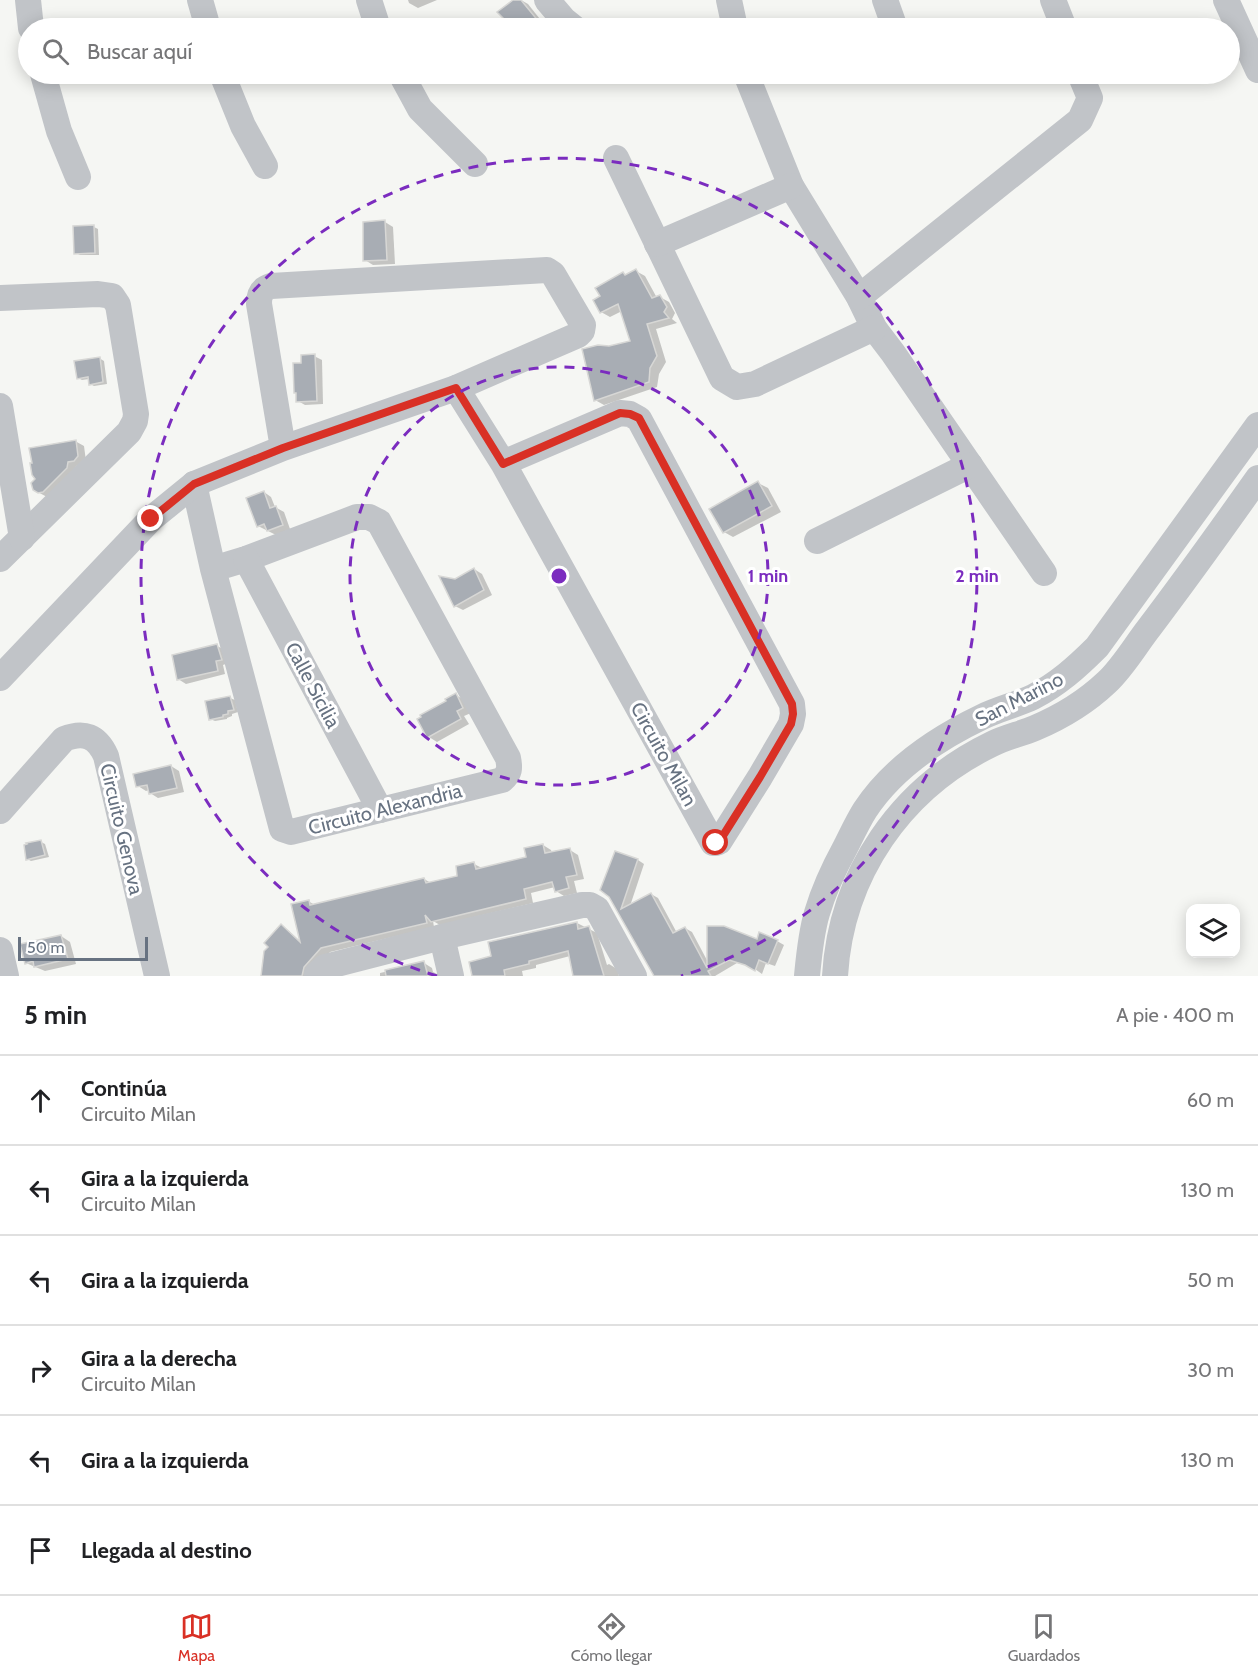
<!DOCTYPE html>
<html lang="es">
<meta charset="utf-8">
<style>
body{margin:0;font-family:Cabin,sans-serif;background:#f6f6f6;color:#202124}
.controls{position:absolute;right:18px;bottom:18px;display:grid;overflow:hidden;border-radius:12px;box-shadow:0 3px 15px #0003}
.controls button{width:54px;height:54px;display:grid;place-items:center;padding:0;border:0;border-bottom:2px solid #e0e0e0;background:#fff;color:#202124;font:30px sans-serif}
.scale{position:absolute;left:18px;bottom:15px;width:130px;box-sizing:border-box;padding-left:6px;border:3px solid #677281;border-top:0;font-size:16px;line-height:21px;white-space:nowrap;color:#677281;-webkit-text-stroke:4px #fff;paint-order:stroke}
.stop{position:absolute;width:18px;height:18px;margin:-14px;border:4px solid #d93025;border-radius:50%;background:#fff}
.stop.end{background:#d93025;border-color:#fff;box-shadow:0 2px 6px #0008}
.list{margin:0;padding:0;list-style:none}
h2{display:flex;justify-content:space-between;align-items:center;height:78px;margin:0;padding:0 24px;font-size:26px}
h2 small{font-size:20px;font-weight:400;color:#757577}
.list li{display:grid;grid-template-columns:39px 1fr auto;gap:18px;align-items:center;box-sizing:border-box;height:90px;padding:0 24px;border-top:2px solid #e0e0e0}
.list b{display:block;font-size:22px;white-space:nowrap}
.list p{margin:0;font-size:20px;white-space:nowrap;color:#757577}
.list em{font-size:20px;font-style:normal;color:#757577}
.icon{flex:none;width:33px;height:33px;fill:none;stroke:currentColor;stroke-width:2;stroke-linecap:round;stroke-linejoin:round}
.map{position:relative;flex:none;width:1258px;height:976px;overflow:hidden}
.search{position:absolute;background:#fff;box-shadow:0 3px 15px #0003;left:18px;right:18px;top:18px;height:66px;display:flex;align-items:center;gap:15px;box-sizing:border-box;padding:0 21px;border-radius:33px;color:#757577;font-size:22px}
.sheet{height:618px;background:#fff}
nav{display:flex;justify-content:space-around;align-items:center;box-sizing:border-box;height:84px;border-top:2px solid #e0e0e0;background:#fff;font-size:16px;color:#757577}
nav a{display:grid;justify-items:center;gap:3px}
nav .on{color:#d93025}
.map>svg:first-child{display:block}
.shadow{fill:#0003}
.building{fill:#a8adb4;stroke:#d7d7d5;stroke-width:1.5}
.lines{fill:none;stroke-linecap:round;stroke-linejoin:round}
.minor{stroke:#c1c4c8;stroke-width:26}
.route{stroke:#d93025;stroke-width:8}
.ring{fill:none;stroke:#7b2cbf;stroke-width:3;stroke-dasharray:10 8}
.labels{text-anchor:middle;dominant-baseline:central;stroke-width:6;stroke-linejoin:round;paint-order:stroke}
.street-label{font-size:20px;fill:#677281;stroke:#fff}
.centre{fill:#7b2cbf;stroke:#fff;stroke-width:3}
.ring-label{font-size:18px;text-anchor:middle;font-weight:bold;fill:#7b2cbf;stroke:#fff;stroke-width:6;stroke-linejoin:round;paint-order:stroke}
</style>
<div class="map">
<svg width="1258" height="976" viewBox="0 0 1258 976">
<rect width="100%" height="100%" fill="#f5f6f3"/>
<g class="shadow">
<path d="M 408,0 L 437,0 L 418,8 L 409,3 Z"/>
<path d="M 516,0 L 521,0 L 528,4 L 547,28 L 516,28 L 499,12 Z"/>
<path d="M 784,74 L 820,74 L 794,82 L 785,77 Z"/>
<path d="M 385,222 L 393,227 L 395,264 L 373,265 L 365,260 Z"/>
<path d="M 94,227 L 98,229 L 99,255 L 80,255 L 76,253 Z"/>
<path d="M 636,271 L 645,276 L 657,298 L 660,297 L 669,302 L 675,313 L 672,319 L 677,323 L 656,329 L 666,362 L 659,374 L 657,387 L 604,405 L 595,400 L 610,348 L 632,342 L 622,311 L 610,317 L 601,312 L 602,297 L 623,274 L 627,276 Z"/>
<path d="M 314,356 L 322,360 L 323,404 L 305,405 L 298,401 L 302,364 Z"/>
<path d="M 99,358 L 104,361 L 107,384 L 94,386 L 90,384 L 89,379 L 82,380 L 78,378 Z"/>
<path d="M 75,441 L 84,446 L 86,461 L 82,465 L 76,466 L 75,473 L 47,497 L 34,490 Z"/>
<path d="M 758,483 L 768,488 L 781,512 L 733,537 L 724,532 Z"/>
<path d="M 264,492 L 271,497 L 275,507 L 284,512 L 290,529 L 276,535 L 258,526 Z"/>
<path d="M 474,569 L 482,574 L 492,595 L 463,610 L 455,606 L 455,580 Z"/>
<path d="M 217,646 L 225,650 L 228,663 L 223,665 L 225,674 L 186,684 L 178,679 Z"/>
<path d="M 456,695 L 464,700 L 471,713 L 464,716 L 469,724 L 437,742 L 429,737 L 419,720 Z"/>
<path d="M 230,698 L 235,700 L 238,712 L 232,714 L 232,716 L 227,718 L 227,719 L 215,721 L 210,719 Z"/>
<path d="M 171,766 L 179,771 L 184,792 L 158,798 L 150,793 L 149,790 L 146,791 L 138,786 Z"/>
<path d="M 41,842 L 45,844 L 49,857 L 31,861 L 27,859 Z"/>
<path d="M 543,845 L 551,850 L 552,853 L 570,850 L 578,855 L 584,879 L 574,881 L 577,893 L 564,896 L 556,891 L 555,887 L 531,893 L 533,903 L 440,925 L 433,921 L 434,927 L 330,952 L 311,973 L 311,976 L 263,976 L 266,952 L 281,926 L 289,931 L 301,942 L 308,901 L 315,905 L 424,879 L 431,883 L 459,877 L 474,864 L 482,868 L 528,858 Z"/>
<path d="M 638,860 L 644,864 L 630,906 L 651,894 L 658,898 L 677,933 L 685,928 L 692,932 L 709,964 L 757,941 L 777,941 L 784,945 L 775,966 L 766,963 L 762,974 L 752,967 L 737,963 L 715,976 L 655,976 L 611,895 Z"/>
<path d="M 577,923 L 597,933 L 607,965 L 609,964 L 617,969 L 619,976 L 575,976 L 570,956 L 536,965 L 536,968 L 522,971 L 523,976 L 474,976 L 471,963 L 493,957 Z"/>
<path d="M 61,936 L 70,942 L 76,964 L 45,971 L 26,963 Z"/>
<path d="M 424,963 L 432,968 L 433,972 L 441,976 L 380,976 L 380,973 Z"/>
</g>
<g class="building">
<path d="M 513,0 L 521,0 L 539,22 L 531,28 L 513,28 L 497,12 Z"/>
<path d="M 385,220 L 387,260 L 363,261 L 363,222 Z"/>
<path d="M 94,225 L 95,253 L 74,254 L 73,226 Z"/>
<path d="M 636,269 L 652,298 L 660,295 L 667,307 L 664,312 L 669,318 L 647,324 L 657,356 L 650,368 L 649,382 L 594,401 L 582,349 L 598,345 L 609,346 L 630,341 L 618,304 L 600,313 L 593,300 L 600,296 L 595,288 L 623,272 L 625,275 Z"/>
<path d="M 315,354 L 317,401 L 296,402 L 296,393 L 294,393 L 293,363 L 301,363 L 301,355 Z"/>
<path d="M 100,357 L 103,382 L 89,385 L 88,377 L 77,379 L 74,361 Z"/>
<path d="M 76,440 L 78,456 L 74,461 L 68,462 L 67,468 L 43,492 L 38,493 L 33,490 L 31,483 L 35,479 L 32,475 L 30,463 L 32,463 L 29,448 Z"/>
<path d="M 758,481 L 772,506 L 723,533 L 709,509 Z"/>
<path d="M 264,491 L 270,508 L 276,506 L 283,525 L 267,531 L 264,524 L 257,527 L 246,498 Z"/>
<path d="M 474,568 L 484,590 L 454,607 L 439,576 L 455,579 Z"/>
<path d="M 217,644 L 222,660 L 216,661 L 218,671 L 177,680 L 172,655 Z"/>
<path d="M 456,693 L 463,708 L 457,711 L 461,719 L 427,738 L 417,719 L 421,717 L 420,715 L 446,701 L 445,699 Z"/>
<path d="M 230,696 L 234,710 L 228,711 L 228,714 L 223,715 L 223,717 L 209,720 L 205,701 Z"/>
<path d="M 171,765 L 177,788 L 149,794 L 147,785 L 136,787 L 133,774 Z"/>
<path d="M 41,840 L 45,855 L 26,860 L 24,845 L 27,844 L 26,843 Z"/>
<path d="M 543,844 L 545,853 L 570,848 L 577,875 L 566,877 L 569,888 L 555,892 L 552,882 L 524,889 L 526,899 L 431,922 L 425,915 L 427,923 L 321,948 L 304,967 L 302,976 L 261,976 L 264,951 L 268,947 L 264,943 L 281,924 L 300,942 L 291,904 L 309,900 L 310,905 L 424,878 L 426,883 L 457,876 L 456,866 L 474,862 L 476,869 L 526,857 L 524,848 Z"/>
<path d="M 615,851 L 638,859 L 621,909 L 651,893 L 673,933 L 685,927 L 707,968 L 707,926 L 724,926 L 757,939 L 759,932 L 778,940 L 768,964 L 759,960 L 755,971 L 745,965 L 729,960 L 708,971 L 711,976 L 654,976 L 609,897 L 600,890 Z"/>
<path d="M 577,922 L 578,929 L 589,926 L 604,976 L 573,976 L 568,951 L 529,961 L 529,964 L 504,970 L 505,976 L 472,976 L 469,962 L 491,956 L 488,942 Z"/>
<path d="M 61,935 L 68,959 L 34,967 L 33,961 L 25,964 L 20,944 Z"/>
<path d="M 424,961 L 428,976 L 386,976 L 385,970 Z"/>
</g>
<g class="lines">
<g class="minor">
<path d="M 28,0 L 31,28"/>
<path d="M 200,0 L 208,28"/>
<path d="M 369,0 L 378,28"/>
<path d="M 547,0 L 564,20 L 574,28"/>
<path d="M 729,0 L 735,28"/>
<path d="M 885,0 L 895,28"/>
<path d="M 1053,0 L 1064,28"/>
<path d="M 1226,0 L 1258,70"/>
<path d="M 43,74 L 59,131 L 78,177"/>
<path d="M 222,74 L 243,126 L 265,166"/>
<path d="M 401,74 L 420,109 L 475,164"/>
<path d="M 746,74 L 791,186 L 859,297 L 874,328 L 893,353 L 1044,573"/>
<path d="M 616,158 L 722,378 L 737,387 L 755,384 L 874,328"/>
<path d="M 657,244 L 791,186"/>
<path d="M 859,297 L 1080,120 L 1090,98 L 1080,74"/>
<path d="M 0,298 L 98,294 L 112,296 L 118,305 L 136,414 L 135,421 L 129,432 L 0,559"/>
<path d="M 456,388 L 503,463 L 713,843 L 716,843 L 719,842 L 760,777 L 791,724 L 793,714 L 792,704 L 639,419 L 630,414 L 620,413 L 503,463"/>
<path d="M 0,406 L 22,538"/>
<path d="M 194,484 L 213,569 L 282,829 L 291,832 L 502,780 C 510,773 510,768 508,758 L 379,522 L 369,517 L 357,517 L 246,559 L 213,569"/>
<path d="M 817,541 L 970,465"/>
<path d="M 246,559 L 380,810"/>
<path d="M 0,678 L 151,519 L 194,484 L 283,448 L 456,388 L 578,335 L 582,331 L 583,325 L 553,274 L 547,270 L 271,286 C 261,289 259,295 259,304 L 283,448"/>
<path d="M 0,811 L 64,739 C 84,731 97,736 106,756 L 157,976"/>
<path d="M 442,937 L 451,976"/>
<path d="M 0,950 L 6,976"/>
<path d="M 317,976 L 317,974 L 325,967 L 442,937 L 582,905 L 590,905 L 597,909 L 634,976"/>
<path d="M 807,976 C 809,955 811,933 817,913 C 824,889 834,868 846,846 C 852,834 858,821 865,810 C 892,769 938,738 982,717 C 998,709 1016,705 1033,697 C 1058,684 1077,667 1097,647 L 1258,425"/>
<path d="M 835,976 C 841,874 901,788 992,744 C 1006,737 1021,734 1035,728 C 1061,717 1086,702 1107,682 C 1123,667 1135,646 1149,628 C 1186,579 1222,529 1258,478"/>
</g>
</g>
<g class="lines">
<path class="route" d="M 151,519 L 194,484 L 283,448 L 456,388 L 503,464 L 620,413 L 630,414 L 639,418 L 792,704 L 793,714 L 791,724 L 760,777 L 719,842 L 716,843"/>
</g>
<g class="ring">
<circle cx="559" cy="576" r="209"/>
<path d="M437 976A418 418 0 1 1 681 976"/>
</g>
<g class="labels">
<g class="street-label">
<text transform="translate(313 685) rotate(62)">Calle Sicilia</text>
<text transform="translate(1019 699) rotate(-27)">San Marino</text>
<text transform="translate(664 754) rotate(61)">Circuito Milan</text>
<text transform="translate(385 809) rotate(-14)">Circuito Alexandria</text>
<text transform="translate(122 829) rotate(77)">Circuito Genova</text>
</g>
</g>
<circle cx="559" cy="576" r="9" class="centre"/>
<g class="ring-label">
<text x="768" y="582">1 min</text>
<text x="977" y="582">2 min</text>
</g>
</svg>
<div class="controls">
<button><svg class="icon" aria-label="layers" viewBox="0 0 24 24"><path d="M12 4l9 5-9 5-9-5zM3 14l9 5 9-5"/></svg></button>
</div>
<div class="scale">50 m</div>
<div class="stop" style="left:716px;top:843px"></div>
<div class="stop end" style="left:151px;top:519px"></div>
<div class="search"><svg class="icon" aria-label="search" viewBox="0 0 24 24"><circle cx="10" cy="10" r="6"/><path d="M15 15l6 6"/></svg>Buscar aquí</div>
</div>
<section class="sheet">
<h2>5 min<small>A pie · 400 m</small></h2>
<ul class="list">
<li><svg class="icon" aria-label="ahead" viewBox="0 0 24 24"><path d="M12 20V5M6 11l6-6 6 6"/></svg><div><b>Continúa</b><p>Circuito Milan</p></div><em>60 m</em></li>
<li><svg class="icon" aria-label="left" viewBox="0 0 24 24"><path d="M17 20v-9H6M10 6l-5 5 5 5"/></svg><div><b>Gira a la izquierda</b><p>Circuito Milan</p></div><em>130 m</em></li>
<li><svg class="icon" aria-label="left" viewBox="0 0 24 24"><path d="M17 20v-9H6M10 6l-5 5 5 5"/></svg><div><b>Gira a la izquierda</b></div><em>50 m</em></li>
<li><svg class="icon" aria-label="right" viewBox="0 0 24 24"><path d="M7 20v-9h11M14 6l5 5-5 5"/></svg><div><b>Gira a la derecha</b><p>Circuito Milan</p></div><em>30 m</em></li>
<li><svg class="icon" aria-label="left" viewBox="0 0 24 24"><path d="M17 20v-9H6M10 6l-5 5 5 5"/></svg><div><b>Gira a la izquierda</b></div><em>130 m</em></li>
<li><svg class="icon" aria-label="arrive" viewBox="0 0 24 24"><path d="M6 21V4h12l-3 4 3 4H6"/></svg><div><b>Llegada al destino</b></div></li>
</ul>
</section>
<nav>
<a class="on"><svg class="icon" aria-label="map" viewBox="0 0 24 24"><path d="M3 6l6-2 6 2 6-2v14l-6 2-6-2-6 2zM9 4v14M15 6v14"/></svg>Mapa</a>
<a><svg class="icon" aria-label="directions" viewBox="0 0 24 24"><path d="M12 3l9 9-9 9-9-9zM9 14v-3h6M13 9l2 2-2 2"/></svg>Cómo llegar</a>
<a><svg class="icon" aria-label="saved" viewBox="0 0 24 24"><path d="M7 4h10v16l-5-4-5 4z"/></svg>Guardados</a>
</nav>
